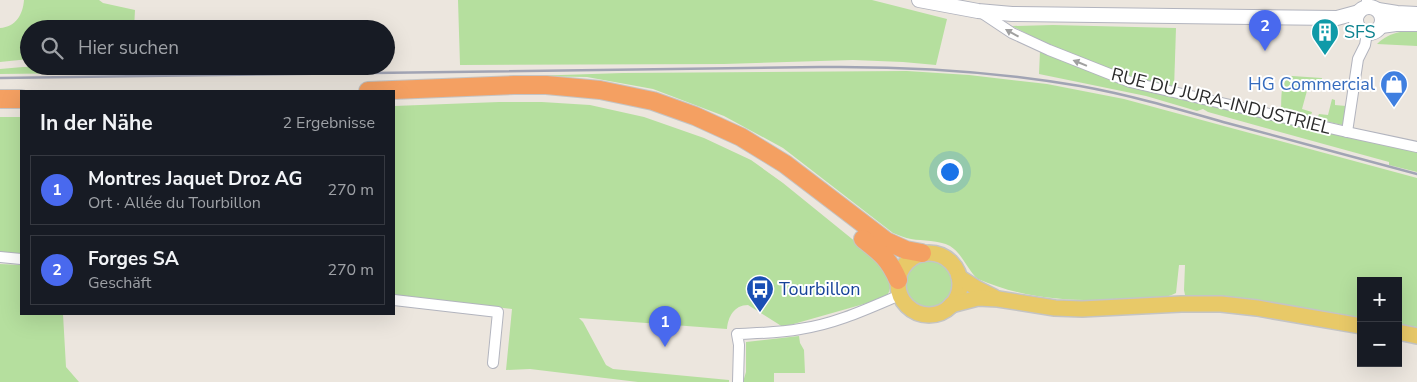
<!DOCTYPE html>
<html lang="de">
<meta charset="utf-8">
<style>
body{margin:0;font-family:"Nunito Sans",sans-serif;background:#242831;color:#f1f3f6}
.controls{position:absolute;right:15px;bottom:15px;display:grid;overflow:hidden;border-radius:0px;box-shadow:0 5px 20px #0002}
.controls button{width:45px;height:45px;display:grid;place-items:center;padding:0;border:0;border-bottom:1px solid #363941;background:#171b24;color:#f1f3f6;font:25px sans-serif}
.you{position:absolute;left:949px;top:171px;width:18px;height:18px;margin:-12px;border:4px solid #fff;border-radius:50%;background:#1a73e8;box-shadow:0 0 0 8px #1a73e833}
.badge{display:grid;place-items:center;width:32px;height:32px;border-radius:50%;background:#4969ee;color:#fff;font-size:16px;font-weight:700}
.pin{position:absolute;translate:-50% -41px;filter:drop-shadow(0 1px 2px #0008)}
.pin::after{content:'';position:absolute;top:26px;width:18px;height:15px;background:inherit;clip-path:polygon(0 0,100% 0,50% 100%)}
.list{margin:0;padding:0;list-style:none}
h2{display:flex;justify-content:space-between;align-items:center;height:65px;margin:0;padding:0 20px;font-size:21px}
h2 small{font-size:16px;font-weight:400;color:#9ea1a6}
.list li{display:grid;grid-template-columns:32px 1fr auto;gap:15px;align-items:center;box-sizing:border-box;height:70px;margin:0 10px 10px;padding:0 10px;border:1px solid #363941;border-radius:0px}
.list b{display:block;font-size:19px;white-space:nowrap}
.list p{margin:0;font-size:16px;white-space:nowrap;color:#9ea1a6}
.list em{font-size:16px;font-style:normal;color:#9ea1a6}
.icon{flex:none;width:28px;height:28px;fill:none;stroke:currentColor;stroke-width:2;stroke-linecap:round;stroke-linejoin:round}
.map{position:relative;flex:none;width:1417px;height:382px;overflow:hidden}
.search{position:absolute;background:#171b24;box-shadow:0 5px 20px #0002;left:20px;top:20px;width:375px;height:55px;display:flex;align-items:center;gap:12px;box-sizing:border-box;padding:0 18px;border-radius:28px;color:#9ea1a6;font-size:19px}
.panel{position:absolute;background:#171b24;box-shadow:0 5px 20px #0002;left:20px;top:90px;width:375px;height:225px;border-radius:0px}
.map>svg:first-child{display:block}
.green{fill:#b5df9e}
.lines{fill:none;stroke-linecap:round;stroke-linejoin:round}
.minor-casing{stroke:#b2b4be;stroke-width:12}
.secondary-casing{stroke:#b2b4be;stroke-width:16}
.primary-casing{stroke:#c4c4c4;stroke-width:18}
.motorway-casing{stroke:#c4c4c4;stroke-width:20}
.minor{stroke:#fff;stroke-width:10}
.secondary{stroke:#fff;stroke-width:14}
.primary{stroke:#e8c968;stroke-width:15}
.motorway{stroke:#f4a062;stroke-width:18}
.rail{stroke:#a1a4b4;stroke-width:2.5}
.oneway{fill:#a0a0a0}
.labels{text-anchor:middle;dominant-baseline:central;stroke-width:4;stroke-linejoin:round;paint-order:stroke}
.culture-label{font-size:18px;fill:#0d838f;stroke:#fff;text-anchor:start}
.shop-label{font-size:18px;fill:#366cbe;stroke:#fff;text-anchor:end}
.street-label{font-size:18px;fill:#2b2b2b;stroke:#fff}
.transit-label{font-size:18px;fill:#164399;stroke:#fff;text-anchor:start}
</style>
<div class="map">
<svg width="1417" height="382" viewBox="0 0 1417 382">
<rect width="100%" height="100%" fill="#ece6de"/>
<g class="green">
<path d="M 24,0 L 99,0 L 103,3 L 135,10 L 134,29 L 29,29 L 29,59 L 0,62 L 0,28 C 16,27 23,14 24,0 Z"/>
<path d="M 458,0 L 872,0 L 947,19 L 936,65 L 903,62 L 853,60 L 724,64 L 460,65 Z"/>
<path d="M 1053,25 L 1176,28 L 1174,89 L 1140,80 L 1060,51 L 1012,26 Z"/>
<path d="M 1400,32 L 1417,32 L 1417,46 L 1377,44 C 1384,37 1391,34 1400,32 Z"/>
<path d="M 1040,51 L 1131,85 L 1417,150 L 1417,172 L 1389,165 L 1389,162 L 1208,112 L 1203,109 L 1197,111 L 1146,96 L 1039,74 Z"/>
<path d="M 89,66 L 190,66 L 192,67 L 188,72 L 0,74 L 0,69 L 23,67 Z"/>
<path d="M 907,71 L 969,75 L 1047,84 L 1124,99 L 1417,178 L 1417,327 L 1398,324 L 1398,281 L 1361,281 L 1361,319 L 1235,299 L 1190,296 L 1185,295 L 1184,290 L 1185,265 L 1179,265 L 1176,293 C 1163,300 1148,298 1134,299 C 1081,302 1028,301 978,279 C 967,270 963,254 950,246 C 939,240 923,241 911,239 C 905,238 899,235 893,233 L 783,148 L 724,116 L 653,89 L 587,77 L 530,76 L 623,73 Z"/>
<path d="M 1292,76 L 1322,78 L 1321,89 L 1308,87 L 1302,109 L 1312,112 L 1310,119 L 1285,113 L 1281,110 C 1282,99 1279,80 1292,76 Z"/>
<path d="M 1332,99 L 1335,100 L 1335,105 L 1346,106 L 1344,123 L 1342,125 L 1317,119 L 1319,114 L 1328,115 Z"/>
<path d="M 499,102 L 542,102 L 590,105 L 644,117 L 704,138 L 751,160 L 783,183 L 883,264 C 889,275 895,287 885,298 L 783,327 L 748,305 C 734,305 728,317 727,329 L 579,318 L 583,322 L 606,365 L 613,369 L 729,380 L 729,382 L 638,382 L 530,369 L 506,370 L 512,309 L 394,295 L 394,106 Z"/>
<path d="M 0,117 L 21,117 L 21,256 L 0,254 Z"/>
<circle cx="928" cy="284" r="25"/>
<path d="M 0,264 L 21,265 L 21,314 L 63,314 L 66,367 L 79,382 L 0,382 Z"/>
<path d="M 799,336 L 800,343 L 804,350 L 805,373 L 774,373 L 774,382 L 743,382 L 746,372 L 746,342 Z"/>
</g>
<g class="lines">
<g class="minor-casing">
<g id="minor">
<path d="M 1367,0 L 1367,7"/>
<path d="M 979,11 L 1012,33 L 1049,50 L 1130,82 L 1347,132 L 1417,147"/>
<path d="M 1347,132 L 1358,59 L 1365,45 L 1367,33"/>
<path d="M 0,257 L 21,259"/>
<path d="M 394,300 L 498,312 L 493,363"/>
<path d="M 738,382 L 739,345 L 737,334 C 758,333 779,333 800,329 C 835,324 867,309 900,295"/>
</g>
</g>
<g class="secondary-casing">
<g id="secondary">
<path d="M 919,0 L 978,11 L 1012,14 L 1337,18 L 1359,12"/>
<circle cx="1369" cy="20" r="13"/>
<path d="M 1378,10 L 1397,13 L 1417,14"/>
<path d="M 1381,26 L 1396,24 L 1417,24"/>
</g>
</g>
<g class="primary-casing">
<g id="primary">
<circle cx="929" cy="284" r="31"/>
<path d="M 959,277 L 978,289 L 994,297"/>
<path d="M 951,305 L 978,298 L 998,299 L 1055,308 L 1082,309 L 1181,304 L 1221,304 L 1257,308 L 1361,326"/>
<path d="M 1398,332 L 1417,336"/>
</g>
</g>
<g class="motorway-casing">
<g id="motorway">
<path d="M 368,91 L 514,85 L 546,85 L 600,90 L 653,101 L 695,116 L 741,137 L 785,164 L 886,241 L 906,250 L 922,253"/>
<path d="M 0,99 L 21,99"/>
<path d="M 863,239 C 881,253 889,259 898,280"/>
</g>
</g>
<use href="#minor" class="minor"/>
<use href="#secondary" class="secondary"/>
<use href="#primary" class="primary"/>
<use href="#motorway" class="motorway"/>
<path class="rail" d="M 0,78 L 820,67 C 907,66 994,71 1080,86 C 1130,95 1178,109 1227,123 C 1290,140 1354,157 1417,174"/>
</g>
<defs><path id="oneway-solid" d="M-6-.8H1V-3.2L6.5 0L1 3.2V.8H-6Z" transform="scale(1.25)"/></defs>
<g class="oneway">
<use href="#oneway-solid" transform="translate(1012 33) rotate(-151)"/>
<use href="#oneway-solid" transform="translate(1080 63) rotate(-158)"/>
</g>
<defs>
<g id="building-pin" transform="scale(1.4375)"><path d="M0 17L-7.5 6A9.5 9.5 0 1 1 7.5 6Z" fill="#0f9aa8" stroke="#fff"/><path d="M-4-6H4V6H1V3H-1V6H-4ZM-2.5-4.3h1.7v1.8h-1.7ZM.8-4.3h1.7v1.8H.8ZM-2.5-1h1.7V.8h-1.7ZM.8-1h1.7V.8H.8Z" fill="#fff"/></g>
<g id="shop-pin" transform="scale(1.4375)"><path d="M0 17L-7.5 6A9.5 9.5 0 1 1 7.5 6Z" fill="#3f7fe0" stroke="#fff"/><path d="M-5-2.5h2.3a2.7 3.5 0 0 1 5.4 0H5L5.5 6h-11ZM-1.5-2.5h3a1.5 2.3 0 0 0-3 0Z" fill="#fff"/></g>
<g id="bus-pin" transform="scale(1.4375)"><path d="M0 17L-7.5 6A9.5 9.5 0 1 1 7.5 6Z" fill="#1a4fb4" stroke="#fff"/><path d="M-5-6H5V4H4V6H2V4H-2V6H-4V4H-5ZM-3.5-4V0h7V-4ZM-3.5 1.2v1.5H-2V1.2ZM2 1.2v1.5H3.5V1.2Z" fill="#fff"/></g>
</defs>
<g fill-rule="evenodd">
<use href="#building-pin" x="1325" y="32"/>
<use href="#shop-pin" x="1394" y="84"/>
<use href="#bus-pin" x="760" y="289"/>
</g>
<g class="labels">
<g class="culture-label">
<text x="1344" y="32">SFS</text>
</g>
<g class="shop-label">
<text x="1375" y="84">HG Commercial</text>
</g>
<g class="street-label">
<text transform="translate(1221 101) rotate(14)">RUE DU JURA-INDUSTRIEL</text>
</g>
<g class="transit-label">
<text x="779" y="289">Tourbillon</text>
</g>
</g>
</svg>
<div class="controls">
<button>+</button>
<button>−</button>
</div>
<div class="you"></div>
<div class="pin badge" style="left:665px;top:347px">1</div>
<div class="pin badge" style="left:1265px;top:51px">2</div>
<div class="search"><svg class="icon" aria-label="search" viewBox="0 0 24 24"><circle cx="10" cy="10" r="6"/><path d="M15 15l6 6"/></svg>Hier suchen</div>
<section class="panel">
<h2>In der Nähe<small>2 Ergebnisse</small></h2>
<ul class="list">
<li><span class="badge">1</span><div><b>Montres Jaquet Droz AG</b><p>Ort · Allée du Tourbillon</p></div><em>270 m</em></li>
<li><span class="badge">2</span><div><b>Forges SA</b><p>Geschäft</p></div><em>270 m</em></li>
</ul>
</section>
</div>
